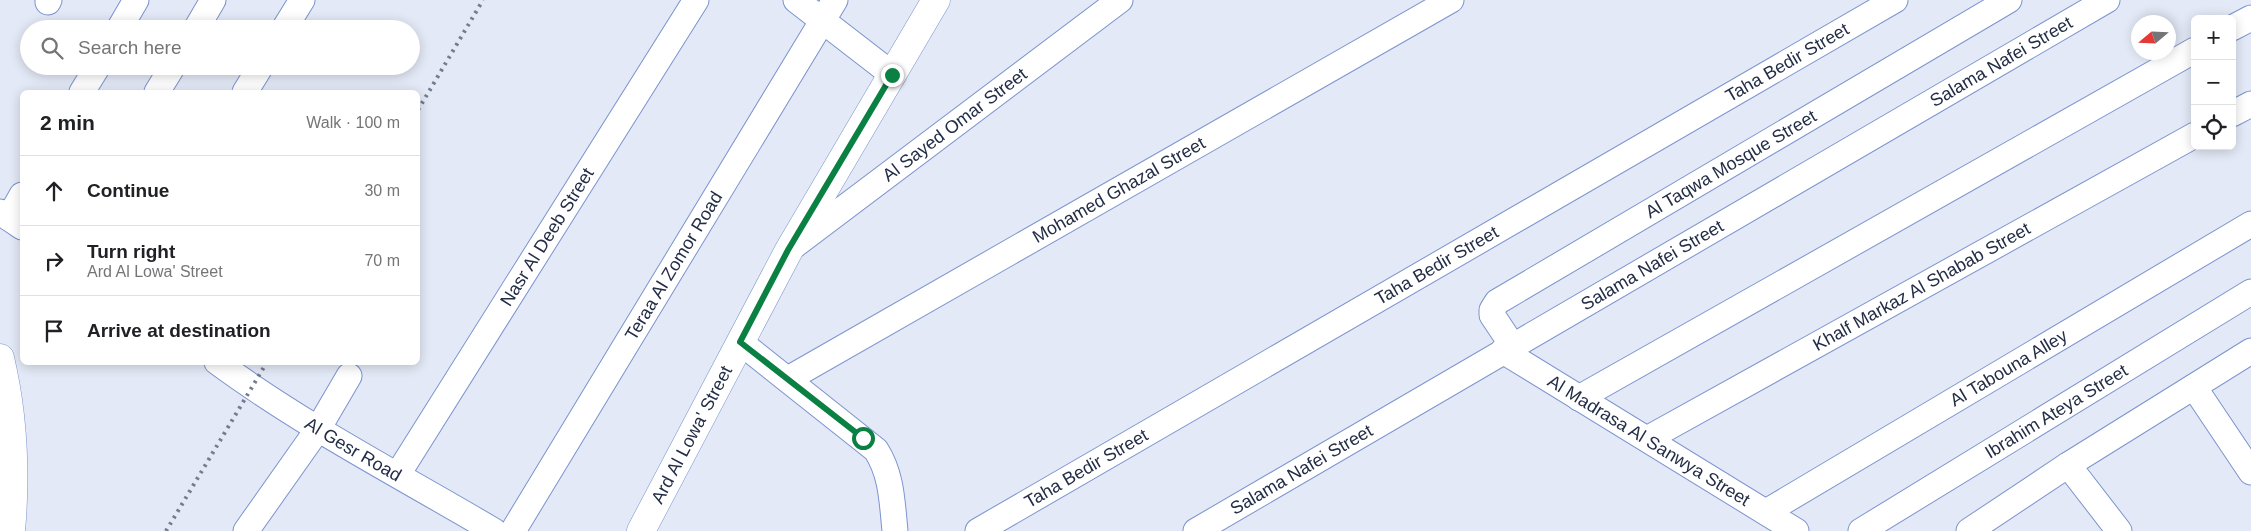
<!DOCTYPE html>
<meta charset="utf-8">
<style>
body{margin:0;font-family:Helvetica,sans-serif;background:#f6f6f6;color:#202124}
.controls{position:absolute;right:15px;top:15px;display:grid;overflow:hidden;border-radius:8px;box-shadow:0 2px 12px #0003}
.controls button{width:45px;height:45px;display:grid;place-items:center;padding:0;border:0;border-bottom:1px solid #e0e0e0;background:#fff;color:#202124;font:25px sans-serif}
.compass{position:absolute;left:2131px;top:15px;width:45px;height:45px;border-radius:50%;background:#fff;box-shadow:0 2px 12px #0003;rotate:251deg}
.stop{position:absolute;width:15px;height:15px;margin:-11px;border:4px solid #0b8043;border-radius:50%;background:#fff}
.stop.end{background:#0b8043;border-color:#fff;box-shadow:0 1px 5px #0008}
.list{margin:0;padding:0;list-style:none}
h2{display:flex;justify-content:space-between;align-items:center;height:65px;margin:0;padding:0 20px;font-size:21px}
h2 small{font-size:16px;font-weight:400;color:#757577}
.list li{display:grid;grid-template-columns:32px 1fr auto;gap:15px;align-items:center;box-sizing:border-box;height:70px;padding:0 20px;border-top:1px solid #e0e0e0}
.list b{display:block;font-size:19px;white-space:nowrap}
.list p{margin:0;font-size:16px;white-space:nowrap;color:#757577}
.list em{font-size:16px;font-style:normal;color:#757577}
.icon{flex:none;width:28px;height:28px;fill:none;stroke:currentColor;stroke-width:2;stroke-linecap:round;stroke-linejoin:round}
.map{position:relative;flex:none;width:2251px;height:531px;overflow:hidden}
.search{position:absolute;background:#fff;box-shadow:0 2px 12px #0003;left:20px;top:20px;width:400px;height:55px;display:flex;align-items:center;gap:12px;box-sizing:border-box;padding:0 18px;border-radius:28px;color:#757577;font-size:19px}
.panel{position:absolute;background:#fff;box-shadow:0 2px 12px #0003;left:20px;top:90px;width:400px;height:275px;border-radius:8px}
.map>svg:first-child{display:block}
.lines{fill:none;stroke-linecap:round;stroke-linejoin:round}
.minor-casing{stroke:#7b94ce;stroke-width:27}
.tertiary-casing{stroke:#7b94ce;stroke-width:29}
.primary-casing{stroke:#7b94ce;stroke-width:29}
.minor{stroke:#fff;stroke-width:25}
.tertiary{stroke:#fff;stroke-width:28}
.primary{stroke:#fff;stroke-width:28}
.rail{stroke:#737b8e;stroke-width:4;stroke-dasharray:2.5 5;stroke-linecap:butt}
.route{stroke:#0b8043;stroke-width:6}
.labels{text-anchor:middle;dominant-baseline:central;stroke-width:4.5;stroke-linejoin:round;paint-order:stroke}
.street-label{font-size:18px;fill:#232d45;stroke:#fff}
</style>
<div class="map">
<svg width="2251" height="531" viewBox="0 0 2251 531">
<rect width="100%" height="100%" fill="#e3e9f6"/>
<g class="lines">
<g class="minor-casing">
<g id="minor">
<path d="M 796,0 L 893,75"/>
<path d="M 48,2 L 49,0"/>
<path d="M 2232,28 L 2251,18"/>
<path d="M 119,29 L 136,0"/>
<path d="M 196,29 L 213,0"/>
<path d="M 284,29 L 302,0"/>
<path d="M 82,92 L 98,66"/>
<path d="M 157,92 L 173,66"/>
<path d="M 245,92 L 261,66"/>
<path d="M 2232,114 L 2251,104"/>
<path d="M 0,212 L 22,227"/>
<path d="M 9,218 L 22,195"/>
<path id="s1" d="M 791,248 L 1120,0"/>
<path d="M 740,342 L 876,450 C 892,475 892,502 895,531"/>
<path id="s2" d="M 1512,345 L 1492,315 L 1492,310 L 1497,302 L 2009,0"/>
<path id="s3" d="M 1503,351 L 1796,531"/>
<path id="s4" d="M 217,362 C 304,426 401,476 494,531"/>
<path id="s5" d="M 788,379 L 1451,0"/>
<path d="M 2194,387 L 2251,472"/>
<path d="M 1579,398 L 2195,50"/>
<path id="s6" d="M 1647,439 L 2195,135"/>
<path d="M 2068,465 L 2119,531"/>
<path id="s7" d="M 398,474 L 696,0"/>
<path id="s8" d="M 1766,512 L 2251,224"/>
<path d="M 246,531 L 318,429 L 349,376"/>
<path id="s9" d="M 513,531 L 835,0"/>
<path id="s10" d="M 978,531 L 1895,0"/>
<path id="s11" d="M 1196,531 L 2107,0"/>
<path id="s12" d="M 1861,531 L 2251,292"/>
<path d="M 1969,531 L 2068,465 L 2251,351"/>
</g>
</g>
<g class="tertiary-casing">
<g id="tertiary">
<path id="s13" d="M 641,531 L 789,250 L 936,0"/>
</g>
</g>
<g class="primary-casing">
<path id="primary" d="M 0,358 C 13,413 16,474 11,531"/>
</g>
<use href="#minor" class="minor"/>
<use href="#tertiary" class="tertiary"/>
<use href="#primary" class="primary"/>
<g class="rail">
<path d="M 418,110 L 483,0"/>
<path d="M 166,531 L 267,362"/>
</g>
</g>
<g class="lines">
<path class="route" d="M 863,438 L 740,342 L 788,250 L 892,75"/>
</g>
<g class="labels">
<g class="street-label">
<text stroke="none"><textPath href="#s11" startOffset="932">Salama Nafei Street</textPath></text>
<text stroke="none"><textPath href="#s10" startOffset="935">Taha Bedir Street</textPath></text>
<text stroke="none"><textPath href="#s1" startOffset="205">Al Sayed Omar Street</textPath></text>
<text stroke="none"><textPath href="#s2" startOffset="322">Al Taqwa Mosque Street</textPath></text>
<text stroke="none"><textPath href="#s5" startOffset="381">Mohamed Ghazal Street</textPath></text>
<text stroke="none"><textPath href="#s7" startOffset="280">Nasr Al Deeb Street</textPath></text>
<text stroke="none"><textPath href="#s11" startOffset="528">Salama Nafei Street</textPath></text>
<text stroke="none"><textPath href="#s9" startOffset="310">Teraa Al Zomor Road</textPath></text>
<text stroke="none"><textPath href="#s10" startOffset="530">Taha Bedir Street</textPath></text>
<text stroke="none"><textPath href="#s6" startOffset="314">Khalf Markaz Al Shabab Street</textPath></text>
<text stroke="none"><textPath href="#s8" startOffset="282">Al Tabouna Alley</textPath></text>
<text stroke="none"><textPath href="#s12" startOffset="229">Ibrahim Ateya Street</textPath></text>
<text stroke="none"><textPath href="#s13" startOffset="109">Ard Al Lowa' Street</textPath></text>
<text stroke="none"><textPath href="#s3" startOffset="171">Al Madrasa Al Sanwya Street</textPath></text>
<text stroke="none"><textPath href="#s4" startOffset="162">Al Gesr Road</textPath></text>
<text stroke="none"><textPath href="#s10" startOffset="125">Taha Bedir Street</textPath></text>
<text stroke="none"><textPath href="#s11" startOffset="122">Salama Nafei Street</textPath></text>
</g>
</g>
</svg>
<div class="controls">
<button>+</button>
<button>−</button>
<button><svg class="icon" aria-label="locate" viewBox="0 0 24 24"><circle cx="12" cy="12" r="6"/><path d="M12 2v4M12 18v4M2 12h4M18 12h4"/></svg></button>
</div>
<svg class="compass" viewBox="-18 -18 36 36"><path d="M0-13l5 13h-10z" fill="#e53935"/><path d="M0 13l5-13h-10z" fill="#757577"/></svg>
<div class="stop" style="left:863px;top:438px"></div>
<div class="stop end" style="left:892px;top:75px"></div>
<div class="search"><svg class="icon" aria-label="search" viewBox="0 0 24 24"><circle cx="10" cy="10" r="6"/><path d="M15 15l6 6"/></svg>Search here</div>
<section class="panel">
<h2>2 min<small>Walk · 100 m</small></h2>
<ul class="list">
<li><svg class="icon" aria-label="ahead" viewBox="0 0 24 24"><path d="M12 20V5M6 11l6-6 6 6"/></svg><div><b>Continue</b></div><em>30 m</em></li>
<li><svg class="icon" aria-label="right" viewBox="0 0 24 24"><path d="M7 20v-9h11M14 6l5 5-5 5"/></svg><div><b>Turn right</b><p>Ard Al Lowa' Street</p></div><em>70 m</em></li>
<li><svg class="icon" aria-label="arrive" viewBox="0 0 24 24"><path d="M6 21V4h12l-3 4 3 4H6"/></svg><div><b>Arrive at destination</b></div></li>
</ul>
</section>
</div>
